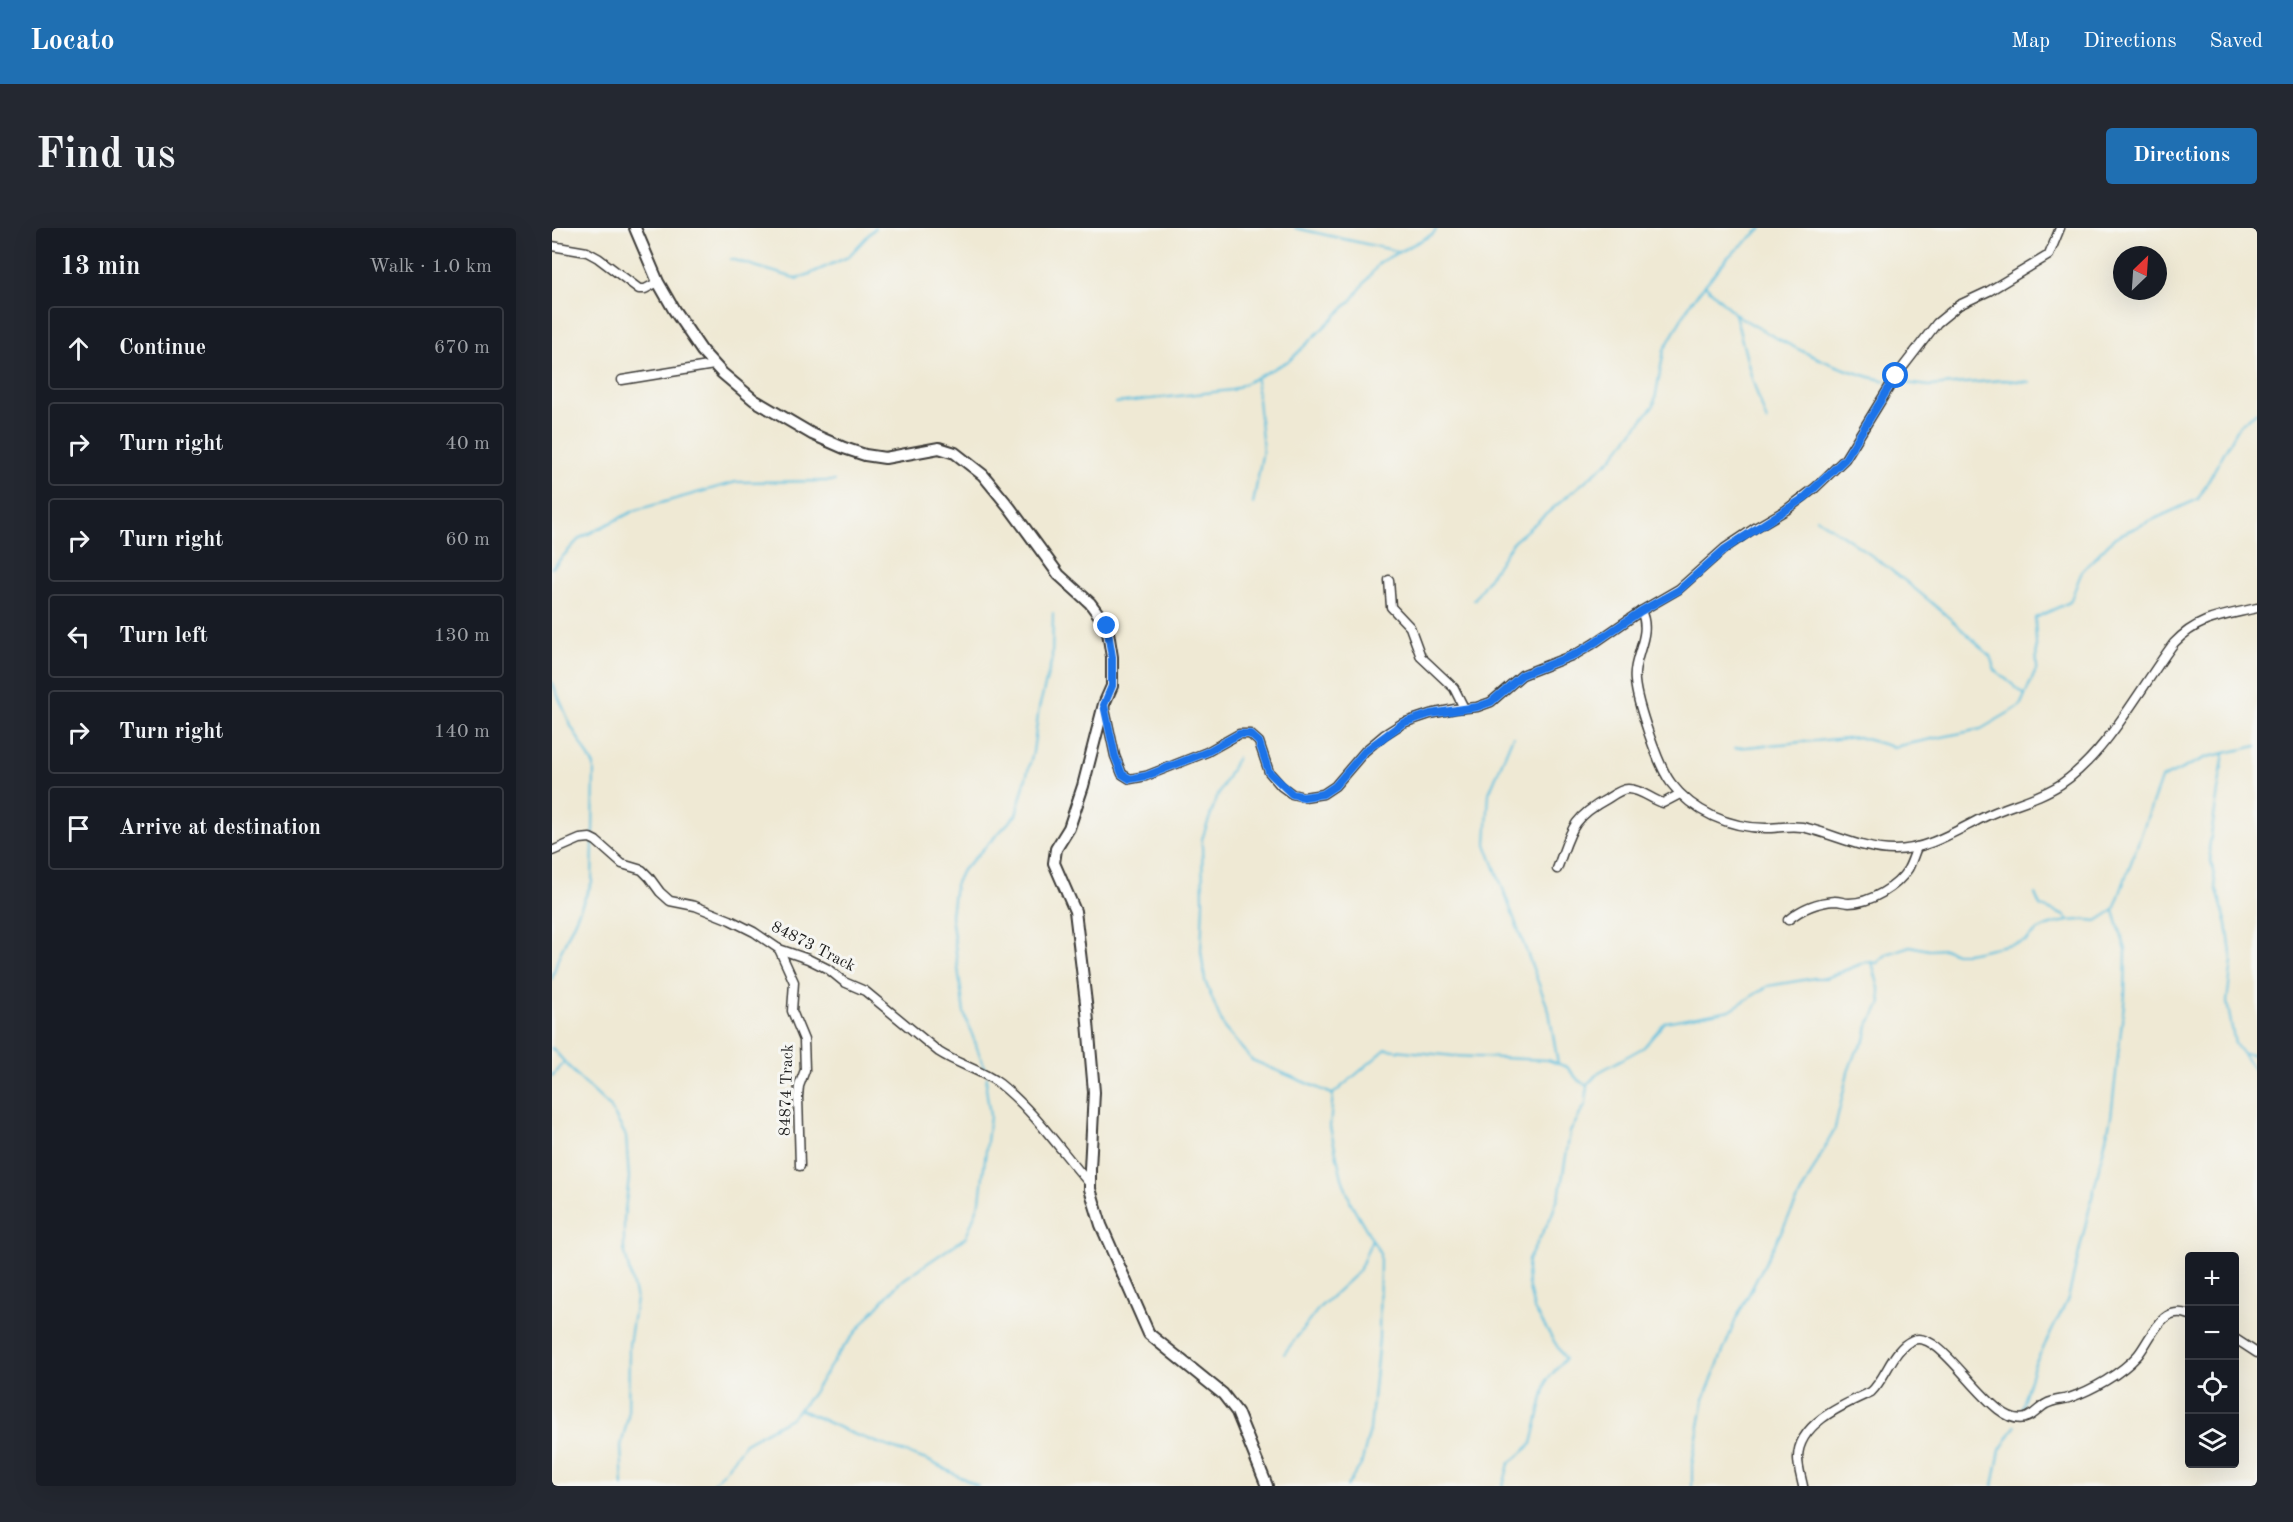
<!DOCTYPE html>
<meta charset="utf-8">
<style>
body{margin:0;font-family:"Old Standard TT",serif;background:#242831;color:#f1f3f6}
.controls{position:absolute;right:18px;bottom:18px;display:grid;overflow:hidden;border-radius:6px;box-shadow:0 6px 24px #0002}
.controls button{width:54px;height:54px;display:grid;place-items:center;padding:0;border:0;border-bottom:2px solid #363941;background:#171b24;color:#f1f3f6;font:30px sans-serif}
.compass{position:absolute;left:1561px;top:18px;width:54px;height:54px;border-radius:50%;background:#171b24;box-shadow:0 6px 24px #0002;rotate:25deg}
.stop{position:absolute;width:18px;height:18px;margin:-14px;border:4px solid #1a73e8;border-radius:50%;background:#fff}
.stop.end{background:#1a73e8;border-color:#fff;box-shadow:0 2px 6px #0008}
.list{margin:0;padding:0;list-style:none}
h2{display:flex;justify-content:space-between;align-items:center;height:78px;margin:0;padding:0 24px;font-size:26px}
h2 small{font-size:20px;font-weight:400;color:#9ea1a6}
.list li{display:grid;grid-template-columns:39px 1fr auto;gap:18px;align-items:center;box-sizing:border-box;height:84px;margin:0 12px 12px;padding:0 12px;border:2px solid #363941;border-radius:6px}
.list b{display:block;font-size:22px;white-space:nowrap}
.list em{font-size:20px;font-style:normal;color:#9ea1a6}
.icon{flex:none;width:33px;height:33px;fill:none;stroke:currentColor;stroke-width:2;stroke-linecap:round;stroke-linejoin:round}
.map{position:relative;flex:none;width:1705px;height:1258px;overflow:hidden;border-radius:6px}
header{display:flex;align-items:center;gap:36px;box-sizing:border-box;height:84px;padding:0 30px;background:#1f6fb2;color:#fff}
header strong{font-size:28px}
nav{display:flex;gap:33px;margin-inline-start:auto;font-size:21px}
.intro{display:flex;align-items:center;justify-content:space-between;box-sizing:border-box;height:144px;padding:0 36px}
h1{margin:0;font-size:42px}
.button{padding:15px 27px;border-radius:6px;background:#1f6fb2;color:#fff;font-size:21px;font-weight:700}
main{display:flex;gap:36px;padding:0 36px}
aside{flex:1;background:#171b24;border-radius:6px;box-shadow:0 6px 24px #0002}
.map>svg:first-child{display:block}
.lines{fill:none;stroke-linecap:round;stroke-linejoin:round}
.stream{stroke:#5fbfde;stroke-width:2}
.minor-casing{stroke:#3c3b38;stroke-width:11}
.tertiary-casing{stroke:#3c3b38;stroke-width:14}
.minor{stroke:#fff;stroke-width:8}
.tertiary{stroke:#fff;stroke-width:10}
.route{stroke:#1a73e8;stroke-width:8}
.labels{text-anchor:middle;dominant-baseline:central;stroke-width:6;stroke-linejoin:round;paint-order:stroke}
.street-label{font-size:16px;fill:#1c1c1c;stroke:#f6f6f2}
</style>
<header>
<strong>Locato</strong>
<nav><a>Map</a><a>Directions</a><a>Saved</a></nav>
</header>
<div class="intro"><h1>Find us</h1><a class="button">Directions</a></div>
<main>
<aside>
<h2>13 min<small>Walk · 1.0 km</small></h2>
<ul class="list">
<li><svg class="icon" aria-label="ahead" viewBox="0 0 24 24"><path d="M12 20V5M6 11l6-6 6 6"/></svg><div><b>Continue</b></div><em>670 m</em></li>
<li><svg class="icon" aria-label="right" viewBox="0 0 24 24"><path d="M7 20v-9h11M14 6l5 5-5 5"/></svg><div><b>Turn right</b></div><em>40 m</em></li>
<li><svg class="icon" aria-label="right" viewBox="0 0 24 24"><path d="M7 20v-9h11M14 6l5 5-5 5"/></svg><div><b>Turn right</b></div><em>60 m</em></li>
<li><svg class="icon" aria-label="left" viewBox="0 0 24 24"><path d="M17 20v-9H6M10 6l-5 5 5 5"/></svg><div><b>Turn left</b></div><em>130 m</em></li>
<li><svg class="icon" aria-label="right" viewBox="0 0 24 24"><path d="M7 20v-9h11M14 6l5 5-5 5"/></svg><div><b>Turn right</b></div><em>140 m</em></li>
<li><svg class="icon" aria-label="arrive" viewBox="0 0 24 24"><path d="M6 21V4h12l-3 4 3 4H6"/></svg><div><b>Arrive at destination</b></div></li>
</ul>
</aside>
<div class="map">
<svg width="1705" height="1258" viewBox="0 0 1705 1258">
<rect width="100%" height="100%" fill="#f6f6f2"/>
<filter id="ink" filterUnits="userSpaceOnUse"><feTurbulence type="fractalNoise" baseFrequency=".0167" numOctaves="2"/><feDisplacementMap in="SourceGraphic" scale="12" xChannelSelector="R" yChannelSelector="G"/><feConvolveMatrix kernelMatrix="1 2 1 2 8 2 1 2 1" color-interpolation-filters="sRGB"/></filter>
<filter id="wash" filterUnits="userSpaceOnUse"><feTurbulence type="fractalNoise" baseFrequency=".008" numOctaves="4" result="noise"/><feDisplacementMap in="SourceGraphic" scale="24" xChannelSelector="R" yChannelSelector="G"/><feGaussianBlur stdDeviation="1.35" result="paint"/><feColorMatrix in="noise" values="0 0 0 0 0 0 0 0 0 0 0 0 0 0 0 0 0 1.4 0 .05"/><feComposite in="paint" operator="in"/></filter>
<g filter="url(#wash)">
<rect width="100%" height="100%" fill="#efe9d4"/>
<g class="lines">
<g class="stream">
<path d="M 743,0 L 845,23"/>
<path d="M 179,31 L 246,51 L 296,29 L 323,0"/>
<path d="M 1154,58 L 1183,86 L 1200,151 L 1215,194"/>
<path d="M 1183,86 C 1232,116 1282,142 1338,154"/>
<path d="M 1344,154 L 1378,158 L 1451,152 L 1478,154"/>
<path d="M 563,175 L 680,162 L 738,132 L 800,72 L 828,34 L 881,6 L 885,0"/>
<path d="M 701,276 L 711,222 L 704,151"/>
<path d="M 1264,290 C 1328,330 1384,375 1438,428 L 1443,442 L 1473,467"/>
<path d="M 0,340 L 28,310 L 84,282 L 184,254 L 283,253"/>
<path d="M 922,372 L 961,314 L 1058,232 L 1102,177 L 1112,122 L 1139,74 L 1176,29 L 1210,0"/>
<path d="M 0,454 L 19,498 L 42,538 L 41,609"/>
<path d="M 961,508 L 937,565 L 934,616 L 997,783 L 1006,836"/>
<path d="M 1183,520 L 1306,509 L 1341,519 L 1429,501 L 1468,478 L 1485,440 L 1483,390 L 1518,374 L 1530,343 L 1563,309 L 1646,271 L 1687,198 L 1705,184"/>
<path d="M 1672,525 L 1657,621 L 1664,659 L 1675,696 L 1680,733 L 1675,774 L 1683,816 L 1705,845"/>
<path d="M 685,530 L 665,569 L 650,611 L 651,674 L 649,723 L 653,753 L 672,800 L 700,832 L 780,866"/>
<path d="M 1483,666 L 1488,678 L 1513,688 L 1516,692"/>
<path d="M 0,751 L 6,730 L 40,654 L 41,615"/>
<path d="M 0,820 L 27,850 L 58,879 L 74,908 L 77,950 L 72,990 L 72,1021 L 84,1071 L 77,1117 L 76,1189 L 69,1218 L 71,1258"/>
<path d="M 1691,826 L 1705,827"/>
<path d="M 434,844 L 412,785 L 399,687 L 403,657 L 409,644 L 464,587 L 481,524 L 487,480 L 500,431 L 501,385"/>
<path d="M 0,848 L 12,834"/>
<path d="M 732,1126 L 767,1080 L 807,1043 L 820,1011"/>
<path d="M 247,1181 L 301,1206 L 377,1233 L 426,1258"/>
<path d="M 1467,1187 L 1482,1138 L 1516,1071 L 1559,889 L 1573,767 L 1574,722 L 1562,683"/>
<path d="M 159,1258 L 174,1241 L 193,1215 L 240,1189 L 258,1169 L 287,1125 L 317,1088 L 348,1054 L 414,1009 L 428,973 L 438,888 L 434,860 L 435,849"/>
<path d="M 795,1258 L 809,1237 L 818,1202 L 827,1110 L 828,1025 L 799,975 L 790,950 L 778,899 L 781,866 L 834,821 L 902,828 L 996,832 L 1015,839 L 1027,853 L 1035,857"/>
<path d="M 951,1258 L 957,1236 L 980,1216 L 995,1152 L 1013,1131 L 982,1081 L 976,1056 L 975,1041 L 976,1032 L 999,989 L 1008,964 L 1018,904 L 1034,876 L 1035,857 L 1047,844 L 1092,819 L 1113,794 L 1178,782 L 1216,758 L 1263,750 L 1274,750 L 1314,734 L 1325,735 L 1335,726 L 1358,718 L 1377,722 L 1394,721 L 1403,725 L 1415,725 L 1474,713 C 1489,694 1522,690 1545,693 L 1562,682 L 1609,551 L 1655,529 L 1705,518"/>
<path d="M 1140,1258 L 1140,1236 L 1152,1171 L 1184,1091 L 1283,900 L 1296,844 L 1302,828 L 1313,812 L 1316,798 L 1329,776 L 1328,764 L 1320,734"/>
<path d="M 1441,1258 L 1448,1222 L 1464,1197"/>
</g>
</g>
</g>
<g filter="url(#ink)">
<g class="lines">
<g class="minor-casing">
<g id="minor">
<path d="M 0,18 L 35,24 L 46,30 L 87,61 L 93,61 L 106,54"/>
<path d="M 70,152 L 162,137"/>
<path d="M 837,352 L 839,379 L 858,399 L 869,429 L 902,460 L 912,480"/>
<path d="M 1089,383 C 1101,407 1080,429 1083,453 C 1085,475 1106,538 1119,555 C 1141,584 1178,600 1214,600 C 1226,600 1237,597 1250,599 C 1280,605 1310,622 1342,622 C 1374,622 1402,604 1430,590 C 1455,577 1485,572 1509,556 C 1556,524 1588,460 1622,415 C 1647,389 1671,388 1705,380"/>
<path d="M 552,477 L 563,528 L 570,546 L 578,551 L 594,548 L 655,524 L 687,506 L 698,506 L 707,514 L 717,544 L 729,558 L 740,566 L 752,569 L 771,566 L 783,558 L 813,523 L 832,507 L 851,495 L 878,486 L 903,481 L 925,479 L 939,474 L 970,447 L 1024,426 L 1041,416 L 1089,383 L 1127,361 L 1173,320 L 1203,300 L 1234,282 L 1263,260 L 1293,231 L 1344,148 L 1385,95 L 1407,77 L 1437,63 L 1497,27 L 1508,0"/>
<path d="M 0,623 L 28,611 L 38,610 L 44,613 L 70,636 L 90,642 L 97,649 L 108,664 L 118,673 L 143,678 L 178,692 L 202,704 L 227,721 L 256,731 L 276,741 L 292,754 L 313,763 L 387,824 C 407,837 430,842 448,856 C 483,884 509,923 538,956"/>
<path d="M 1005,641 C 1019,604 1018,591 1055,571 C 1061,567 1069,561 1076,561 C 1089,561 1100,572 1111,575 L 1128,566"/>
<path d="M 1236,692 C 1249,681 1266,674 1283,673 C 1288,673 1292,675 1297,675 C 1318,675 1345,659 1356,641 C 1360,634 1362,626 1365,619"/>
<path d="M 227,721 L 242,754 L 240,783 L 252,812 L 253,842 L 247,858 L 246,869 L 248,938"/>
<path d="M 1682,1110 L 1705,1125"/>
<path d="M 1251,1258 C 1249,1249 1246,1239 1246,1230 C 1246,1195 1293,1176 1319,1164 C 1335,1149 1340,1121 1361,1112 C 1392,1099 1441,1206 1476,1189 C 1483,1186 1488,1179 1494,1176 C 1501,1172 1509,1172 1517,1170 C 1540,1162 1569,1146 1586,1127 C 1601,1108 1609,1076 1638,1087"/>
</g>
</g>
<g class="tertiary-casing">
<path id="tertiary" d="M 83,0 L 106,54 L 122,82 L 150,123 L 170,145 L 202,172 L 260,206 L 292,220 L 313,227 L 333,230 L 387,220 L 403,225 L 431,247 L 458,280 L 507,347 L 538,375 L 555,398 L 560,429 L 560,458 L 552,476 L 531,558 L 517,600 L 504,621 L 502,635 L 523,683 L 535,783 L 542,864 L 538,941 L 538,961 L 549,997 L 597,1106 L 671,1166 L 685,1184 L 715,1258"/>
</g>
<use href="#minor" class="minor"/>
<use href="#tertiary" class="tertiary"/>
</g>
</g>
<g class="lines" filter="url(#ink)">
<path class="route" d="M 555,398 L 560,429 L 560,458 L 552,477 L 563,528 L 570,546 L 578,551 L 594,548 L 655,524 L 687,506 L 698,506 L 707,514 L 717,544 L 740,566 L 752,569 L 771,566 L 783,558 L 813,523 L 851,495 L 878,486 L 925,479 L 939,474 L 970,447 L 1024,426 L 1041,416 L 1089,383 L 1127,362 L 1173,321 L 1252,270 L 1293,231 L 1344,148"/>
</g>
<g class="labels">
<g class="street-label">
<text transform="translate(261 719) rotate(27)">84873 Track</text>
<text transform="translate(235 862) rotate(-88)">84874 Track</text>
</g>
</g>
</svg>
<div class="controls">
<button>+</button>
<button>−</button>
<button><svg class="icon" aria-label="locate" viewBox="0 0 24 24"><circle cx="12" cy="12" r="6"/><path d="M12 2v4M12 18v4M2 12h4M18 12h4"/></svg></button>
<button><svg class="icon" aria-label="layers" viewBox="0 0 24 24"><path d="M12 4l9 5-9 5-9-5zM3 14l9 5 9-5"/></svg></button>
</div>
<svg class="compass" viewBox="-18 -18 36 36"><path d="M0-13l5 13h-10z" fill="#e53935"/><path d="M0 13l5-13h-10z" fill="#9ea1a6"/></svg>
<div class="stop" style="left:1344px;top:148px"></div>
<div class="stop end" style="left:555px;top:398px"></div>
</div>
</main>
